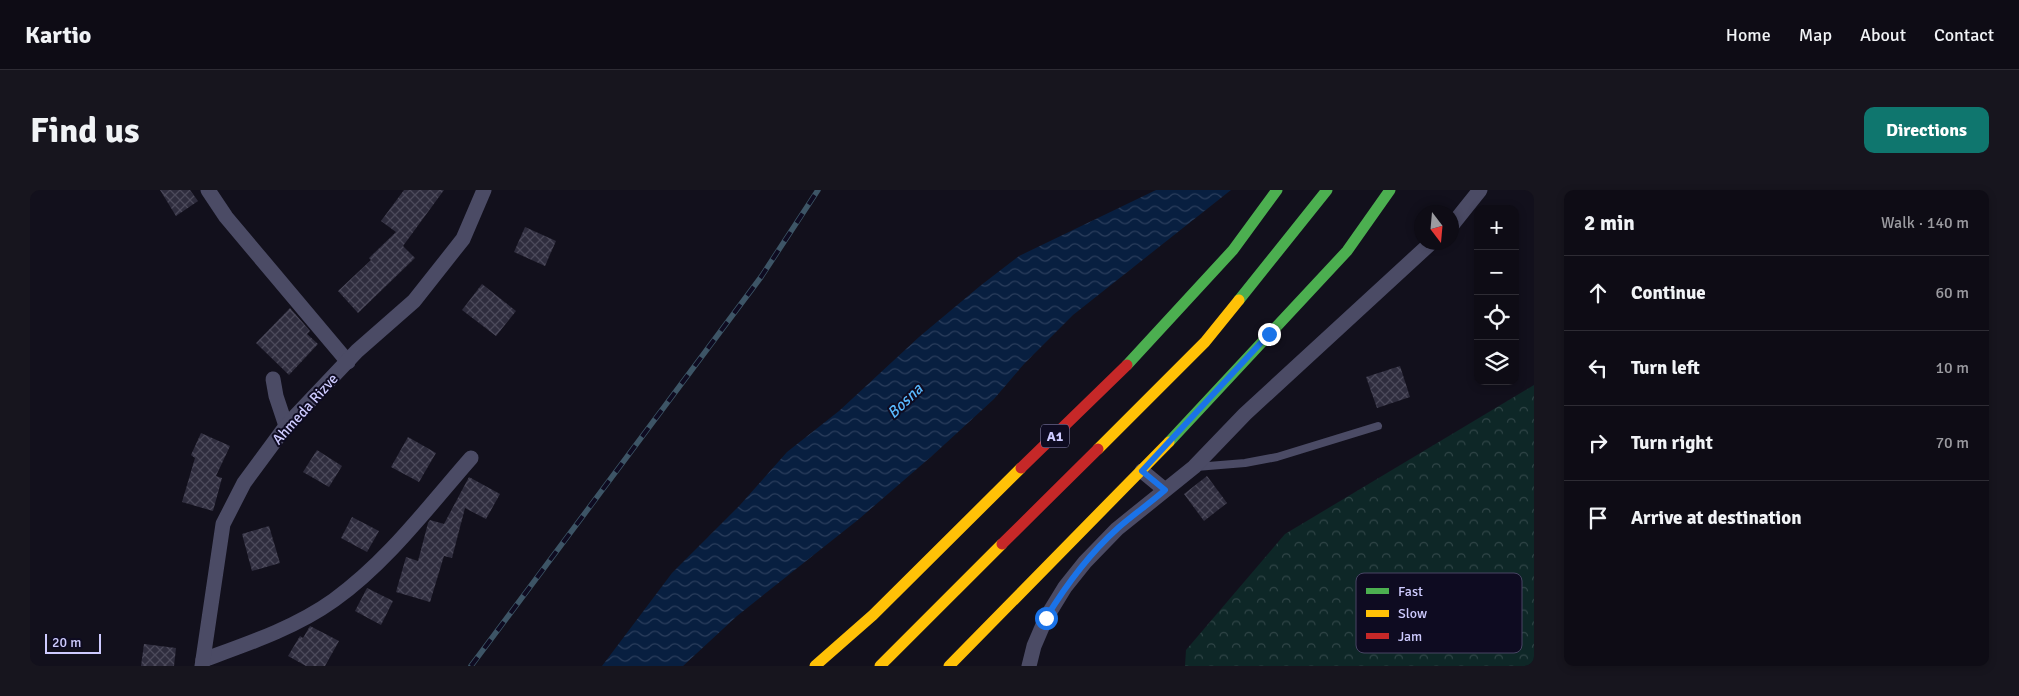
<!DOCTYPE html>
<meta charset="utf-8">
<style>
body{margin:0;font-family:Signika,sans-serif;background:#17151e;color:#f1f3f6}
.controls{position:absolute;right:15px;top:15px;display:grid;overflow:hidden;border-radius:10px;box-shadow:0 2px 8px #0003}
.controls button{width:45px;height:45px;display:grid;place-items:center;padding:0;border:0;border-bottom:1px solid #2e2c34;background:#0e0c15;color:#f1f3f6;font:25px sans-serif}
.compass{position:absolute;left:1384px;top:15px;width:45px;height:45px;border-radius:50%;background:#0e0c15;box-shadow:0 2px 8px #0003;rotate:164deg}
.scale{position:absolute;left:15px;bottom:12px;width:56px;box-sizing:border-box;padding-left:5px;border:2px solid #cecbff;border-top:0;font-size:14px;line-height:18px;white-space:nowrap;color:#cecbff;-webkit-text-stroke:4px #0e0b21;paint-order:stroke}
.stop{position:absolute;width:15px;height:15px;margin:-11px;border:4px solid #1a73e8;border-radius:50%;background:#fff}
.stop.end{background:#1a73e8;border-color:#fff;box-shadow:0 1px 5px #0008}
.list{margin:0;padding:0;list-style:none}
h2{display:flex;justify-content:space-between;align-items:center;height:65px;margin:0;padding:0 20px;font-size:21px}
h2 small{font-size:16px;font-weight:400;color:#9b9ba0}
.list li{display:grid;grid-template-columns:32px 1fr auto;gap:15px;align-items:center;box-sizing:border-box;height:75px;padding:0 20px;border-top:1px solid #2e2c34}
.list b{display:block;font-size:19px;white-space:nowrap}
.list em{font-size:16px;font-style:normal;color:#9b9ba0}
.icon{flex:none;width:28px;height:28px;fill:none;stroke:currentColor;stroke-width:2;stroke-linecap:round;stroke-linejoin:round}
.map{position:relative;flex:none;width:1504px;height:476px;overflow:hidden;border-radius:10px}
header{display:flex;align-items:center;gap:30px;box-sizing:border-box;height:70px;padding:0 25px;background:#0e0c15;border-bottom:1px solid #2e2c34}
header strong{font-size:24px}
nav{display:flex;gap:28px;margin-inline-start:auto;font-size:18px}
.intro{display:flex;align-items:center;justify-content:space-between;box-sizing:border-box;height:120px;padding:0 30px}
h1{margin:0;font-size:35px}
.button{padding:12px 22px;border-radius:10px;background:#0f766e;color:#fff;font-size:18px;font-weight:700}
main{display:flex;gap:30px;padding:0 30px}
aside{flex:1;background:#0e0c15;border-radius:10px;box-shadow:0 2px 8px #0003}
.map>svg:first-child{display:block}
.forest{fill:url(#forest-crowns)}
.water{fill:url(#water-waves)}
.building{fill:url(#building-cross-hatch)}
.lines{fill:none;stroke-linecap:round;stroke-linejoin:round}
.lane{stroke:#4b4b65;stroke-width:8}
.street{stroke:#4b4b65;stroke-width:15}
.fast{stroke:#4caf50;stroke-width:11}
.slow{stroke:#ffc107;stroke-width:11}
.jam{stroke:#c62828;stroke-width:11}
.rail-casing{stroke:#3d5566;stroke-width:5.5}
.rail{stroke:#0e0b21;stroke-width:4;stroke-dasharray:11;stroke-linecap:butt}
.route{stroke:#1a73e8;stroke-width:6}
.labels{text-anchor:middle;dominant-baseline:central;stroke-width:4;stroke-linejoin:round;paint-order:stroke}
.shield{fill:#0e0b21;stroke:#9491bc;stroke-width:1}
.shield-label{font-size:14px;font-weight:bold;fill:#cecbff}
.street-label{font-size:15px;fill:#cecbff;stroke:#0e0b21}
.water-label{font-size:16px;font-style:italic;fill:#59baff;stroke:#0e0b21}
.key{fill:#0e0b21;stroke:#484564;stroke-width:1}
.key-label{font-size:14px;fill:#cecbff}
</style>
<header>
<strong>Kartio</strong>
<nav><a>Home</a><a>Map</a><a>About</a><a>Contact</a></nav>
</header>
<div class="intro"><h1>Find us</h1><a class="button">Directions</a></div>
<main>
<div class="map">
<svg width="1504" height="476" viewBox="0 0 1504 476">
<defs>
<pattern id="forest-crowns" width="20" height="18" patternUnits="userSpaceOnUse" patternTransform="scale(1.25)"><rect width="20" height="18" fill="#0e2727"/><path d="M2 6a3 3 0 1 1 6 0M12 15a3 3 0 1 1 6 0" fill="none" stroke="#304547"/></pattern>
<pattern id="water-waves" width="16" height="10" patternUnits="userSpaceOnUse" patternTransform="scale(1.25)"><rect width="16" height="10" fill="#081f40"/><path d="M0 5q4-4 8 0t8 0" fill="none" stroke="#2b3e5d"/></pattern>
<pattern id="building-cross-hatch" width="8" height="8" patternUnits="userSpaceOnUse" patternTransform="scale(1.25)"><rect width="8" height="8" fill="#2f2d3e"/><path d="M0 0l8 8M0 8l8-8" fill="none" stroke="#4c4a5b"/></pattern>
</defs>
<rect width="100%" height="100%" fill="#12101c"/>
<path class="forest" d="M 1504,195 L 1504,476 L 1155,476 L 1156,460 L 1255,344 Z"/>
<path class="water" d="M 1126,0 L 1201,0 L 1043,125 L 994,174 L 964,209 L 903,265 L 829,329 L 707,426 L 653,476 L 572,476 L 642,383 L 710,315 L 757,262 L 809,221 L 889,147 L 950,96 L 989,66 Z"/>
<g class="building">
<path d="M 130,0 L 160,0 L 168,11 L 146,26 Z"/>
<path d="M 374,0 L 414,0 L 373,56 L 385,68 L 328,123 L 308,101 L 341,70 L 339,68 L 366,42 L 351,31 Z"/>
<path d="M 495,37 L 526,51 L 515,76 L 484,62 Z"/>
<path d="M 452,94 L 486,121 L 466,146 L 432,120 Z"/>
<path d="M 260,118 L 280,141 L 277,144 L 288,154 L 259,185 L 226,153 Z"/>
<path d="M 1370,176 L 1380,207 L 1347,218 L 1336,187 Z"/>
<path d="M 171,243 L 200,256 L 186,286 L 192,288 L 183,321 L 152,312 L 165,268 L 161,265 Z"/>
<path d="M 378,247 L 406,263 L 389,292 L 361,277 Z"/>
<path d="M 287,260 L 312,276 L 299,297 L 273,282 Z"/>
<path d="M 1177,286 L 1197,313 L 1174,331 L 1154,304 Z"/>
<path d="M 439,287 L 470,304 L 456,329 L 435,318 L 422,368 L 414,366 L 400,412 L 366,402 L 376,367 L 388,371 L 398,333 L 400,330 L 414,334 Z"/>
<path d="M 322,327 L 349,341 L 337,362 L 311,348 Z"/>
<path d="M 239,336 L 250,373 L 222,381 L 212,344 Z"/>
<path d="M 337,398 L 363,411 L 351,435 L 325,421 Z"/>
<path d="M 280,436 L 309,451 L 295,476 L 276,476 L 258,466 L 270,446 L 273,448 Z"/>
<path d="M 114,454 L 146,458 L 144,476 L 111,476 Z"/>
</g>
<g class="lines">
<path class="lane" d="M 1166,277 L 1215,273 L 1247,267 L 1348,236"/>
<g class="street">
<path d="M 178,0 L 196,27 L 318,172"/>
<path d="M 1422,35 L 1450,0"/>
<path d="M 243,189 L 246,206 L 256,236"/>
<path d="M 1112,281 L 1135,300"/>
<path d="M 173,470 C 217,454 265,438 304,410 C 357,372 398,317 441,268"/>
<path d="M 172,476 L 193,334 L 214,293 L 256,236 L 327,161 L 384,111 L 433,49 L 454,0"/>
<path d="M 999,476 L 1004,456 L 1016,428 L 1035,397 L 1055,372 L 1087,339 L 1164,277 L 1215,224 L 1402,52"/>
</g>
<g class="fast">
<path d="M 1209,110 L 1297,0"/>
<path d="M 1097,175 L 1203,60 L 1247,0"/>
<path d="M 1139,252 L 1317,61 L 1360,0"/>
</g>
<g class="slow">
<path d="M 1068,259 L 1175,152 L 1209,110"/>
<path d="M 785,476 L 843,425 L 991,278"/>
<path d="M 850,476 L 972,354"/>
<path d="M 919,476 L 1139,252"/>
</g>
<g class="jam">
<path d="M 991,278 L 1097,175"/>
<path d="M 972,354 L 1068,259"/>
</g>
<g class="rail-casing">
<path id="rail" d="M 441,476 L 731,87 L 788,0"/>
</g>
<use href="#rail" class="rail"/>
</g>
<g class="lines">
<path class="route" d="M 1016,428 C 1036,395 1059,364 1088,338 C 1103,325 1120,313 1135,300 L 1112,281 L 1239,144"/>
</g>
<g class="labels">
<rect class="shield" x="1011" y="234.5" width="28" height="23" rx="4"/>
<g class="shield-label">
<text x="1025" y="246">A1</text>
</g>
<g class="street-label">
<text transform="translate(275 219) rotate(-48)">Ahmeda Rizve</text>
</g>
<g class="water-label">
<text transform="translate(875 211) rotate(-44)">Bosna</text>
</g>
</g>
<rect x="1326" y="383" width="166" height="80" rx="8" class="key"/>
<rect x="1336" y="398" width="23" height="6" fill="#4caf50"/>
<rect x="1336" y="420" width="23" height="7" fill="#ffc107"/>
<rect x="1336" y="443" width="23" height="6" fill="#c62828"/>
<g class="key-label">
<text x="1368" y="406">Fast</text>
<text x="1368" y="428">Slow</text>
<text x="1368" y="451">Jam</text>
</g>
</svg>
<div class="controls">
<button>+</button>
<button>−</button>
<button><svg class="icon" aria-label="locate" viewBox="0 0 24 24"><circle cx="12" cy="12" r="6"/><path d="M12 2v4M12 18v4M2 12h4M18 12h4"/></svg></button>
<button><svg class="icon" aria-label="layers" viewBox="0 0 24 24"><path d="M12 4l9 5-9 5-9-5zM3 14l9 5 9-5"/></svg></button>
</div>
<svg class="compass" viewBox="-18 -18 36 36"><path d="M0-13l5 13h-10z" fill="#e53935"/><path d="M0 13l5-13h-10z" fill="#9b9ba0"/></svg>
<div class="scale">20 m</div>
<div class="stop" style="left:1016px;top:428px"></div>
<div class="stop end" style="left:1239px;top:144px"></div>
</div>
<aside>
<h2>2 min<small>Walk · 140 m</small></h2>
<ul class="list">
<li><svg class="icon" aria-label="ahead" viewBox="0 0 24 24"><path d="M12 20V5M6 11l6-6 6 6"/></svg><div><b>Continue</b></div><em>60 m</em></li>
<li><svg class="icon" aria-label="left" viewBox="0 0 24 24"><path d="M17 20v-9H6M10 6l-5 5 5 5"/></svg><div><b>Turn left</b></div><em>10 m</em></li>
<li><svg class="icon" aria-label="right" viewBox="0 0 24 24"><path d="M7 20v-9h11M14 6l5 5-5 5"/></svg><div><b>Turn right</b></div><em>70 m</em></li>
<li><svg class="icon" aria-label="arrive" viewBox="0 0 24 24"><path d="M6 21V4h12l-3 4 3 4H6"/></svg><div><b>Arrive at destination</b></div></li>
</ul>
</aside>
</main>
